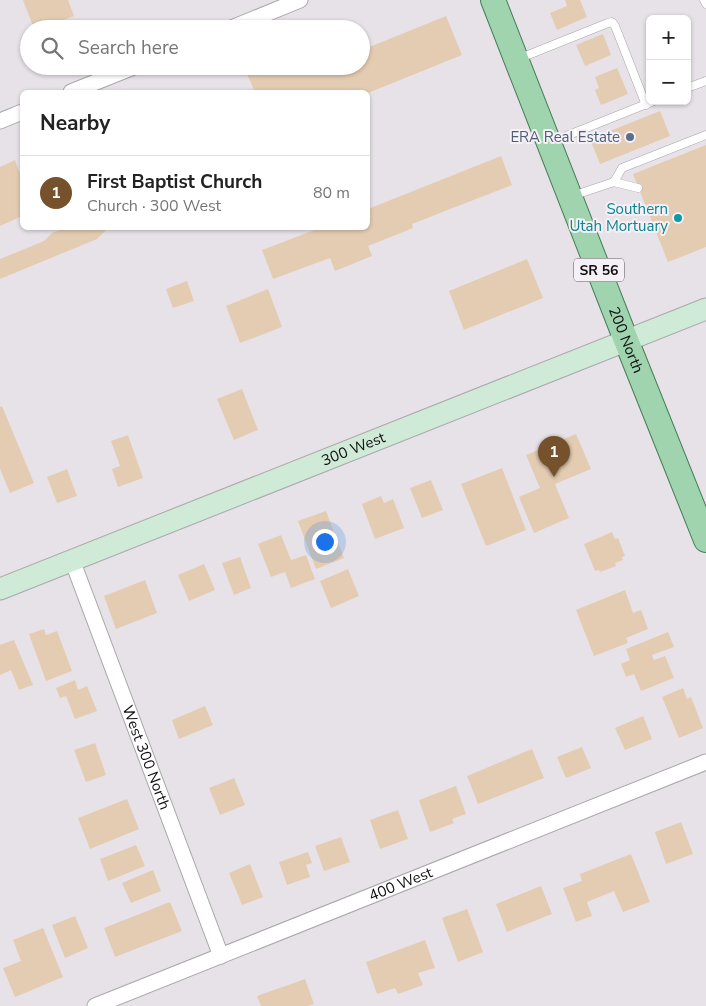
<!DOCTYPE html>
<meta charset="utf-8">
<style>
body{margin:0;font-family:"Nunito Sans",sans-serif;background:#f2f2f2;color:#222}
.controls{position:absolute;right:15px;top:15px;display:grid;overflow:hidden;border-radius:8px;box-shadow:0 1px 4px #0004}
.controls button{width:45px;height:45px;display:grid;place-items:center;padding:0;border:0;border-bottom:1px solid #e0e0e0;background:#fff;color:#222;font:25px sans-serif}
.you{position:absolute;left:324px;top:541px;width:18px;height:18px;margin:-12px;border:4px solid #fff;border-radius:50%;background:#1a73e8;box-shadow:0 0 0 8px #1a73e833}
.badge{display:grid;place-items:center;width:32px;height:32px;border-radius:50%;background:#75522b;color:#fff;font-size:16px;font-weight:700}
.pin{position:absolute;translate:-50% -41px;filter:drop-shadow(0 1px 2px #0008)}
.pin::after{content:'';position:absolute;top:26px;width:18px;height:15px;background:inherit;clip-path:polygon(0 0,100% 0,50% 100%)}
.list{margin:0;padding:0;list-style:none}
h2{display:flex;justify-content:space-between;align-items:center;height:65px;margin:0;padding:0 20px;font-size:21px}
h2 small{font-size:16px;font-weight:400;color:#767676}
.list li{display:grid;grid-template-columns:32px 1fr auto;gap:15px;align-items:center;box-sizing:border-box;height:75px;padding:0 20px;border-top:1px solid #e0e0e0}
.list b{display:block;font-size:19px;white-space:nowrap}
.list p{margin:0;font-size:16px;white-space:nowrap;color:#767676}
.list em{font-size:16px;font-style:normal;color:#767676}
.icon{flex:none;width:28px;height:28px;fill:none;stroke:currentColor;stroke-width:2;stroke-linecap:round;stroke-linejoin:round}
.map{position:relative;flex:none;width:706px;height:1006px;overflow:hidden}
.search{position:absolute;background:#fff;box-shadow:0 1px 4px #0004;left:20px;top:20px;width:350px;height:55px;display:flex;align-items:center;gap:12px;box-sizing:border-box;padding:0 18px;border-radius:28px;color:#767676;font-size:19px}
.panel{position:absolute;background:#fff;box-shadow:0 1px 4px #0004;left:20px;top:90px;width:350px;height:140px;border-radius:8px}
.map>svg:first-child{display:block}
.building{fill:#e4ccb2}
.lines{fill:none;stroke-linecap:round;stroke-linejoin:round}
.lane-casing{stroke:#aaa6ab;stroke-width:9}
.street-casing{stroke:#aaa6ab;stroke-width:17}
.secondary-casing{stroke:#aaa6ab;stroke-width:23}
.primary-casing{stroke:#447d54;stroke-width:26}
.lane{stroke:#fff;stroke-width:8}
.street{stroke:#fff;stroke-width:15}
.secondary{stroke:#cfead7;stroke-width:21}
.primary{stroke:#a0d4af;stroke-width:24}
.service-dot{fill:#5c6f8a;stroke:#f4f0f5;stroke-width:2}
.culture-dot{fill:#0f9aa8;stroke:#f4f0f5;stroke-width:2}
.labels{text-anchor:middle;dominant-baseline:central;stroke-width:4;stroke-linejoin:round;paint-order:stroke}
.shield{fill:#f4f0f5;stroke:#545255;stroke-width:1}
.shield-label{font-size:14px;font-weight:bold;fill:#100f10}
.service-label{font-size:15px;fill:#4e5e75;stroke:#f4f0f5;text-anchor:end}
.culture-label{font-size:15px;fill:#0d838f;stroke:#f4f0f5;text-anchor:end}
.street-label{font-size:15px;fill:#100f10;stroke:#f4f0f5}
</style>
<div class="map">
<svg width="706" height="1006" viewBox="0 0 706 1006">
<rect width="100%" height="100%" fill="#e7e2e8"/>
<g class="building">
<path d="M 23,0 L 68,0 L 74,16 L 50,25 L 48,20 L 33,26 Z"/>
<path d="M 565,0 L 580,0 L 587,17 L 557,30 L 550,13 L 567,6 Z"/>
<path d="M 446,16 L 462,55 L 368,93 L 255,92 L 247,74 L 266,66 L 361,66 L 361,34 L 367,48 Z"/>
<path d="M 603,34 L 611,55 L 585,66 L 576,45 Z"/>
<path d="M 617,68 L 628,94 L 601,105 L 595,90 L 599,88 L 595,77 Z"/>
<path d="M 660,111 L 670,136 L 600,164 L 590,139 Z"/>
<path d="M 706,145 L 706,247 L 668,262 L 633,174 Z"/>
<path d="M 501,156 L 512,185 L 412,224 L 413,228 L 368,246 L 372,256 L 335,271 L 330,258 L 273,279 L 262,250 L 320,228 L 368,228 L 368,209 Z"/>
<path d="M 15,160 L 22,179 L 22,216 L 0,226 L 0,167 Z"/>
<path d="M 64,228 L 108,228 L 97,239 L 0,279 L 0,259 L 44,241 L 52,233 Z"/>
<path d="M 527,259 L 543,298 L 464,330 L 449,291 Z"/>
<path d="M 187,281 L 194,301 L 173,308 L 166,289 Z"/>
<path d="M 268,289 L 282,327 L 240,343 L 226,306 Z"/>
<path d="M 242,389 L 258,430 L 234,440 L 217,399 Z"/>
<path d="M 2,406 L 34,483 L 10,493 L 0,469 L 0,407 Z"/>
<path d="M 576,434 L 591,469 L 555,484 L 569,518 L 534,533 L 519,497 L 540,488 L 526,455 Z"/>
<path d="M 128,435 L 143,478 L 118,487 L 112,469 L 120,466 L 111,441 Z"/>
<path d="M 502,468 L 526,530 L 486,546 L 461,484 Z"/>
<path d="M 67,469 L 77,496 L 57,503 L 47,477 Z"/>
<path d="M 431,480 L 443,510 L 422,518 L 410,488 Z"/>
<path d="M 381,496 L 384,503 L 393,499 L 404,528 L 375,539 L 362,504 Z"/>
<path d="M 326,511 L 344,558 L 316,569 L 298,521 Z"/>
<path d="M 612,532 L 615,539 L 618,538 L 625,556 L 622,557 L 623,560 L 615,563 L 616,566 L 600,572 L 599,570 L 595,571 L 584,544 Z"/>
<path d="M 281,535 L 291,560 L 306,555 L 315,579 L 291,588 L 285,572 L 271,577 L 258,544 Z"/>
<path d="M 240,557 L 251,588 L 234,595 L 222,563 Z"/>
<path d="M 204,564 L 215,590 L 189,601 L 178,575 Z"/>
<path d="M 348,569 L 359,596 L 331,608 L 320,581 Z"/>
<path d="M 145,580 L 157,613 L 116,629 L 104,596 Z"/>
<path d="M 625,590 L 633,613 L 641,610 L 648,629 L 626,638 L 628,643 L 594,656 L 576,610 Z"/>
<path d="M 44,629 L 46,635 L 57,631 L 72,671 L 46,681 L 29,634 Z"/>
<path d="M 668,632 L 674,647 L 652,655 L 654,660 L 665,656 L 674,678 L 641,691 L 634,674 L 626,677 L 621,664 L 630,660 L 626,649 Z"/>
<path d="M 14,640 L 33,685 L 19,690 L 11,670 L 0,675 L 0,645 Z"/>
<path d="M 75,680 L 78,690 L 87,686 L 97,711 L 75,719 L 66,696 L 60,698 L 56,688 Z"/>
<path d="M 683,688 L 687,699 L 691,697 L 703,728 L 679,738 L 662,697 Z"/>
<path d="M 205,706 L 213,725 L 179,739 L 172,720 Z"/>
<path d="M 643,716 L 652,739 L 625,750 L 615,728 Z"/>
<path d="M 95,743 L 106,775 L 86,782 L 74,750 Z"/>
<path d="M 582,747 L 591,768 L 566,778 L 557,757 Z"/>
<path d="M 532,749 L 544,778 L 478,804 L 467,776 Z"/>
<path d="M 234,778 L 245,805 L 220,815 L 209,788 Z"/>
<path d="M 456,786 L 466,814 L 452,819 L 454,823 L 430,832 L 419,800 Z"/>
<path d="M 127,799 L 139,829 L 90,849 L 78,818 Z"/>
<path d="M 398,810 L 408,839 L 380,849 L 370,820 Z"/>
<path d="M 681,822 L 693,854 L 666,864 L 655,832 Z"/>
<path d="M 341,837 L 350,862 L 324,871 L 315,846 Z"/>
<path d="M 136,845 L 145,866 L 108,881 L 100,859 Z"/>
<path d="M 308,852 L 312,863 L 306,865 L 310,877 L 287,885 L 279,862 Z"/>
<path d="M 631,854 L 650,902 L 623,912 L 614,891 L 587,902 L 592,916 L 576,922 L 563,888 L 582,881 L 580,874 Z"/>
<path d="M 250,864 L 263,897 L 242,905 L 229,873 Z"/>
<path d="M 153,870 L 161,891 L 131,903 L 122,883 Z"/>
<path d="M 541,886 L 552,914 L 507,932 L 496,904 Z"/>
<path d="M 170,902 L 182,931 L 115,957 L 104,928 Z"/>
<path d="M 467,909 L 483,952 L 458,962 L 442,918 Z"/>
<path d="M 75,916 L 88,948 L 65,958 L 52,925 Z"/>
<path d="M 43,928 L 63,977 L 15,997 L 3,968 L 21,961 L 13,940 Z"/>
<path d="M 425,940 L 435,968 L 418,973 L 423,985 L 398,994 L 395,988 L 377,994 L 366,962 Z"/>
<path d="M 305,979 L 314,1004 L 308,1006 L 261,1006 L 257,996 Z"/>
</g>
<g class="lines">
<g class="lane-casing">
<g id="lane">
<path d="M 704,0 L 706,4"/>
<path d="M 518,59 L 608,23 L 612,22 L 615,26 L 646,105"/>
<path d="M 687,88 L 706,81"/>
<path d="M 551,142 L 654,101"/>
<path d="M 614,182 L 622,168 L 706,135"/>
<path d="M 572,196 L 614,182 L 638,188"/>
</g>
</g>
<g class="street-casing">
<g id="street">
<path d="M 229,29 L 300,0"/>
<path d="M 71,92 L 136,66"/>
<path d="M 0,121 L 22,112"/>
<path id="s1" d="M 72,560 L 221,956"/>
<path id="s2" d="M 95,1006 L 706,762"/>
</g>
</g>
<g class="secondary-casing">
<g id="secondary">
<path id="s3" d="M 0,589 L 706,309"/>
</g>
</g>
<g class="primary-casing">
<g id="primary">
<path id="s4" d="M 493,0 L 626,340 L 706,540"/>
</g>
</g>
<use href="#lane" class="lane"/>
<use href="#street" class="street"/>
<use href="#secondary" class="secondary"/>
<use href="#primary" class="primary"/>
</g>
<circle class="service-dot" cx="630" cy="137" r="5"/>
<circle class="culture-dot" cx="678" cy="218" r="5"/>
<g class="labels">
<rect class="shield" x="574" y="258.5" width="50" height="23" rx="4"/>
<g class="shield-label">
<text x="599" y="270">SR 56</text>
</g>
<g class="service-label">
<text x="620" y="137">ERA Real Estate</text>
</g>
<g class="culture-label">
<text x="668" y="209">Southern<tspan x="668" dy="17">Utah Mortuary</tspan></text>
</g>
<g class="street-label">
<text stroke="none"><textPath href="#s4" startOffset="365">200 North</textPath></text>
<text stroke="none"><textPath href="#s3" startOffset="380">300 West</textPath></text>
<text stroke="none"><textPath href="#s1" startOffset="211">West 300 North</textPath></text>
<text stroke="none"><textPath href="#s2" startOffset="329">400 West</textPath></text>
</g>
</g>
</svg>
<div class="controls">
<button>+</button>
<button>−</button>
</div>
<div class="you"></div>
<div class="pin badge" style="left:554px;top:477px">1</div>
<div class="search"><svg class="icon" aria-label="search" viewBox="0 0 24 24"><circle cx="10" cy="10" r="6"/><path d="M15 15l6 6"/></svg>Search here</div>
<section class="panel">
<h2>Nearby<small></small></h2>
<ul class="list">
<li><span class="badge">1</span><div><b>First Baptist Church</b><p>Church · 300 West</p></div><em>80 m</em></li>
</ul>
</section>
</div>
